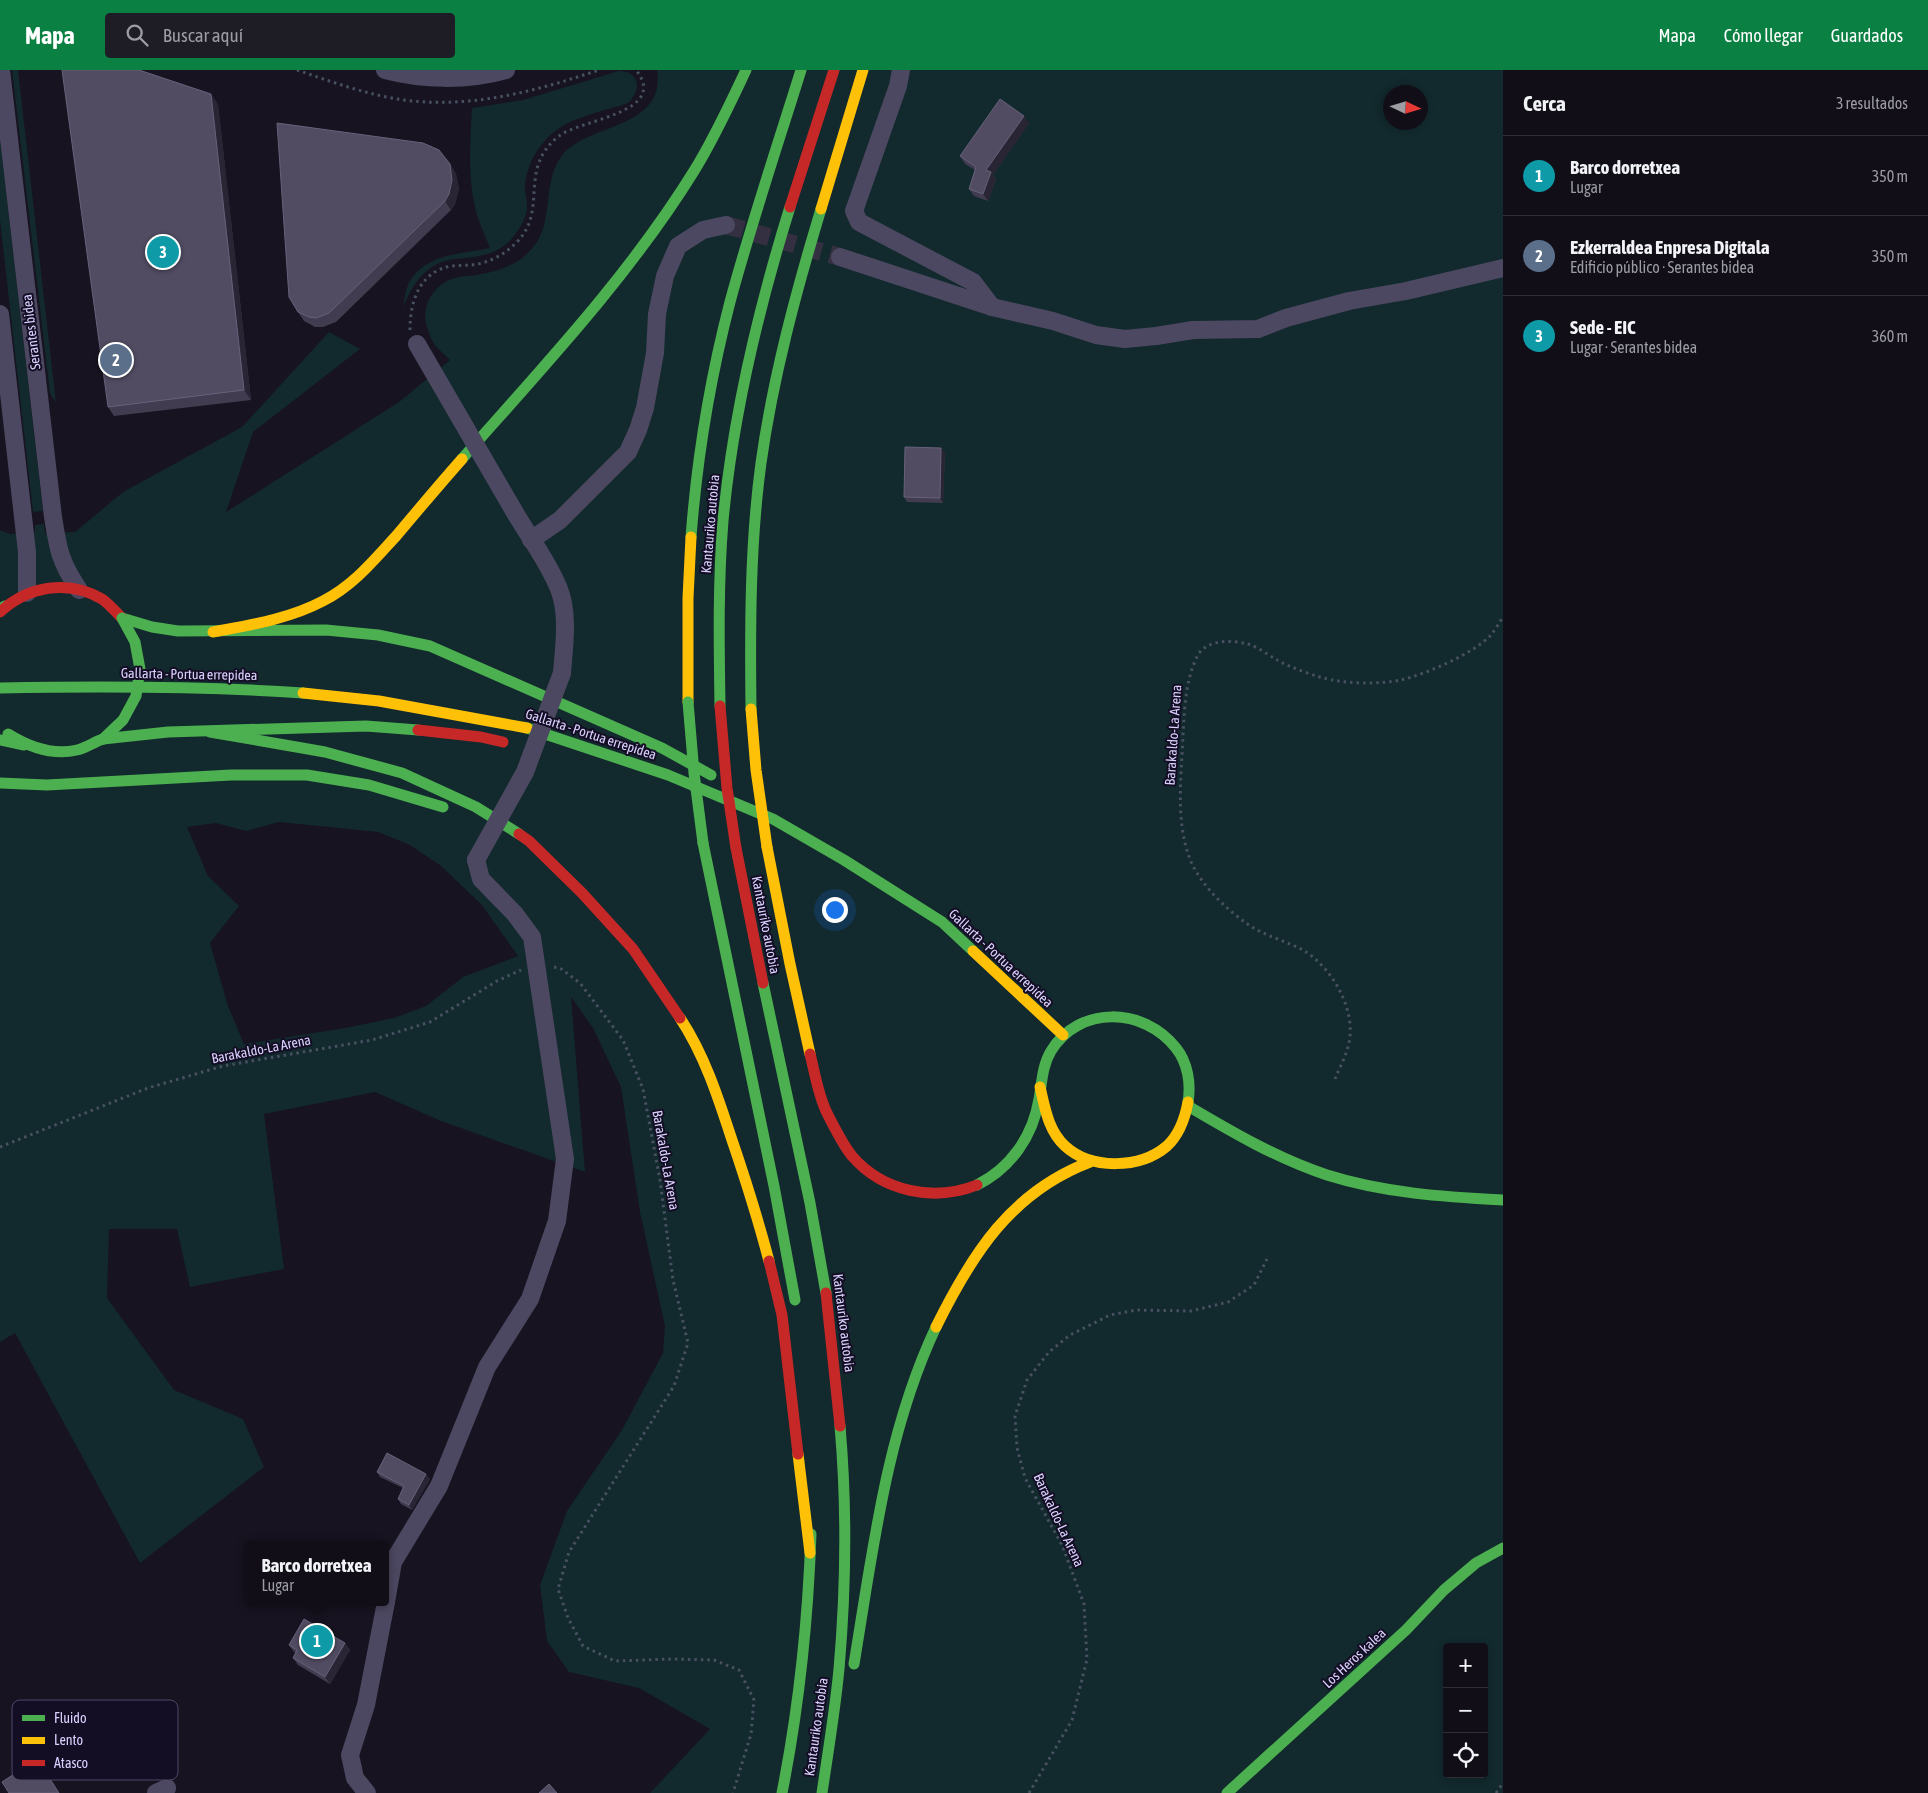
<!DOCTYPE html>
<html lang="es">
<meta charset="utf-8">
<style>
body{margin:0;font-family:"Asap Condensed",sans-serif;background:#1e1c25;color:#f1f3f6}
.controls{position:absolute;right:15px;bottom:15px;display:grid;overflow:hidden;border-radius:5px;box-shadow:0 2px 8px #0003}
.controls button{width:45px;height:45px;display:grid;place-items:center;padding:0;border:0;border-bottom:1px solid #302e37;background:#110e18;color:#f1f3f6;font:25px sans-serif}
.compass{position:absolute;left:1383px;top:15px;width:45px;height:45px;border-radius:50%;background:#110e18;box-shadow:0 2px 8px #0003;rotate:94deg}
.you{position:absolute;left:834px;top:839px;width:18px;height:18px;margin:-12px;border:4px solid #fff;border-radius:50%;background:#1a73e8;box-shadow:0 0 0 8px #1a73e833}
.badge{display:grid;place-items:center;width:32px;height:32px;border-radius:50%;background:#0b8043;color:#fff;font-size:16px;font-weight:700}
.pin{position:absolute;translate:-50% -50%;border:2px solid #fff;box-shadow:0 1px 5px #0006}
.popup{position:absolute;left:244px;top:1471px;width:145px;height:65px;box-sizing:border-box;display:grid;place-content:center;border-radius:5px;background:#110e18;filter:drop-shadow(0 1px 4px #0005);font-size:16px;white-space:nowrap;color:#9c9ca2}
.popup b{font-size:19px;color:#f1f3f6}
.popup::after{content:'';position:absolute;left:50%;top:100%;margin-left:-10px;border:10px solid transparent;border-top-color:#110e18}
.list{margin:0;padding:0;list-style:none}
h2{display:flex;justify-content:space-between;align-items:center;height:65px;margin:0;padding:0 20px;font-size:21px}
h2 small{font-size:16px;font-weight:400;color:#9c9ca2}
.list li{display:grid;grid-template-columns:32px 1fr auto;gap:15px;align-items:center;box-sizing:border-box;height:80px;padding:0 20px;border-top:1px solid #302e37}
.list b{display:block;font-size:19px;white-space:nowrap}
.list p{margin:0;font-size:16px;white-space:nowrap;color:#9c9ca2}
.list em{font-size:16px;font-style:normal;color:#9c9ca2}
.icon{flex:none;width:28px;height:28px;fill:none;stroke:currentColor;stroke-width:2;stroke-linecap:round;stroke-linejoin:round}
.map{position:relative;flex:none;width:1503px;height:1723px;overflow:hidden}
header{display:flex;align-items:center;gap:30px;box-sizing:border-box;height:70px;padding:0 25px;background:#0b8043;color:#fff}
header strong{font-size:24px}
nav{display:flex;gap:28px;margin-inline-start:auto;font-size:18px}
.search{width:350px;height:45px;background:#1e1c25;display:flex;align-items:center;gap:12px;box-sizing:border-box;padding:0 18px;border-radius:5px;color:#9c9ca2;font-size:19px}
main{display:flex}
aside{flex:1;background:#110e18}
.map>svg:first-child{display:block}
.green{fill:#12292d;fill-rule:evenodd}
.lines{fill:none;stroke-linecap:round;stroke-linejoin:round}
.street-tunnel{stroke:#343041;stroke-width:18;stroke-dasharray:18 9;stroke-linecap:butt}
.path{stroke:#475161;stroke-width:3;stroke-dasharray:2.5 4;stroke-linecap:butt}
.street{stroke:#4c4861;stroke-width:18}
.fast{stroke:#4caf50;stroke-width:11}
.slow{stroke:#ffc107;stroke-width:11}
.jam{stroke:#c62828;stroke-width:11}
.street-bridge{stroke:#4c4861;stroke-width:18}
.fast-bridge{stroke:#4caf50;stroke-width:11}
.slow-bridge{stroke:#ffc107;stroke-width:11}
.jam-bridge{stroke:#c62828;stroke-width:11}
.wall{fill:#413c4f}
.shaded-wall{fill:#292534}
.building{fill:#514c62;stroke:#67617b}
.labels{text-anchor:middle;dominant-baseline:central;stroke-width:4;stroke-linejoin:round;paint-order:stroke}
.street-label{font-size:14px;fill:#dbd2ff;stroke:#140e25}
.key{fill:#140e25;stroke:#504966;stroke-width:1}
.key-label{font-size:14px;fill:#dbd2ff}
</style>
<header>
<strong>Mapa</strong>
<div class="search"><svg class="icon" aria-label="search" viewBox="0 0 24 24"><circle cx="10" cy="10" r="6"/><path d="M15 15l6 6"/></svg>Buscar aquí</div>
<nav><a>Mapa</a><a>Cómo llegar</a><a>Guardados</a></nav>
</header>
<main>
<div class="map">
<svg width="1503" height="1723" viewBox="0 0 1503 1723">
<rect width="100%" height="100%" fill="#171320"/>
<g class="green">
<path d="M 12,0 L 18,0 L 56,333 L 50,323 Z"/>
<path d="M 657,0 L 1503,0 L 1503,1723 L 650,1723 L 710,1659 L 639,1618 L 569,1602 L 547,1571 L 540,1515 L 567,1441 L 622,1360 L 663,1283 L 665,1256 L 640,1142 L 621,1017 L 593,958 L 571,927 L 585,1102 L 441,1051 L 375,1022 L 264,1044 L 284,1199 L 190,1217 L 177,1159 L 109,1159 L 107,1228 L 174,1320 L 243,1349 L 264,1397 L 140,1493 L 15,1263 L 0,1272 L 0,460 L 10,464 L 35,463 L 35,455 L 44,454 L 45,463 L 75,462 L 123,422 L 242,357 L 329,262 L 360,279 L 253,362 L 226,442 L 399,332 L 450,290 C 445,285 439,280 434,274 C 431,270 430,265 428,260 C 421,241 428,223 445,212 C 454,207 465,206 475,205 C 498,202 519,195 534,176 C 555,150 541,108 564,83 C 592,53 666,58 657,0 ZM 1390,22 L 1420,22 L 1420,52 L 1390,52 ZM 279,752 L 378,762 L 410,775 L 441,796 L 482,835 L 518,886 L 463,907 L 426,936 L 394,948 L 345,958 L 244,974 L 228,936 L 210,873 L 239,836 L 208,806 L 187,757 L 216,753 L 246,761 ZM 1447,1577 L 1484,1577 L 1484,1704 L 1447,1704 Z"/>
<path d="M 619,1 C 640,1 642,20 628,33 C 605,41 574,46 554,62 C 538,75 526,96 525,117 C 525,125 528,132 527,140 C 525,152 515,167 505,175 C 490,187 473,187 455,189 C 427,192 412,214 403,238 C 404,231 405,222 408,215 C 422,184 461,184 490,178 C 486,168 481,158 478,148 C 467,113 470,75 472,38 L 523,30 Z"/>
<path d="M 0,68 L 43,441 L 33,442 L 0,150 Z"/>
</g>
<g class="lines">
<path class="street-tunnel" d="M 726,155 L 840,187"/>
<g class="path">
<path d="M 297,0 C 332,12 368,25 404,30 C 471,39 536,21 599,0"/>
<path d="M 410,260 C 410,232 419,202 451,196 C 461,195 472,196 482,193 C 496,189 507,182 517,172 C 549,139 517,99 559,66 C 581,49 670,43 636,0"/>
<path d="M 554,897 L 560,898 L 580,913 L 623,970 L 643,1019 L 660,1110 L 673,1210 L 688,1273 L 674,1316 L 569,1482 L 558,1519 L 568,1548 L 583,1576 L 615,1591 L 672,1589 L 714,1590 L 739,1600 L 754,1630 L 751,1664 L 733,1723"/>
<path d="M 1335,1009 C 1339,999 1345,988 1348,977 C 1358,942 1333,898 1303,880 C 1286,871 1265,866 1249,855 C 1227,840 1204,818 1192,794 C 1177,760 1180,720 1182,685 C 1184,655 1183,612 1198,585 C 1207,569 1232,570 1248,574 C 1258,577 1268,585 1277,590 C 1289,597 1319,608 1333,610 C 1351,614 1383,614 1401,610 C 1426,604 1473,584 1491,565 C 1495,560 1499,553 1503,547"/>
<path d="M 0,1077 L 148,1018 L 223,996 L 372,970 L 430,952 L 497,911 L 521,900"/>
<path d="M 1029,1723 L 1072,1650 L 1087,1589 L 1084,1534 L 1062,1475 L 1025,1408 L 1017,1378 L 1015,1346 L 1027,1310 L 1049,1282 L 1070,1265 L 1110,1245 L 1136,1240 L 1191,1241 L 1228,1232 L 1254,1215 L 1267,1189"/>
<path d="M 1496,1723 L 1503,1713"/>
</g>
<g class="street">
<path d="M 1,0 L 53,447 C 58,479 60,492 79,520"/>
<path d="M 385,0 C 423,10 467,11 506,0"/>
<path d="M 901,0 L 898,16 L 854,141 L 859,152 L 973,212 L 992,237"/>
<path d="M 840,187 L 992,237 L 1053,251 L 1096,265 L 1125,269 L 1156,266 L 1193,260 L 1258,259 L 1286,248 L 1349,231 L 1406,221 L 1503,198"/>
<path d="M 0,244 L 27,482 L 27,523"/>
<path d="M 514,441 C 529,467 548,491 559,519 C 569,544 564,577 562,603"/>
<path d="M 531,470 L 560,450 L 628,382 L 638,360 L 645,338 L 655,283 L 657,244 L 665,206 L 678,176 L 703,160 L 726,155"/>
<path d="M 386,1532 L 393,1492 L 439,1416 L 487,1297 L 530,1229 L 557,1151 L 565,1089 L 532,867 L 515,844 L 481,809 L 476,790"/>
<path d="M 156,1723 L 167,1718"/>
<path d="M 367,1723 L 355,1708 L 350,1685 L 366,1635 L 386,1532"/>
</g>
<g class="fast">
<path d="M 462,389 C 543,297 629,206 694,101 C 714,69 730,34 746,0"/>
<path d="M 691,467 C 697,388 710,309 730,232 C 751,154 777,77 801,0"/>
<path d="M 0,539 L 5,536"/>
<path d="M 122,548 L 152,557 L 178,561 L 326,560 L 378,565 L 430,576 L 662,678 L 711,705"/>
<path d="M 0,618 C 101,616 202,616 303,623"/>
<path d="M 720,636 C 719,574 718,512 723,451 C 733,344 758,240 790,137"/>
<path d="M 751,639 C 750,557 750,474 761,393 C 773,307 796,222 821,139"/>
<path d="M 527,658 L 668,705 L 773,749 L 844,790 L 942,852 L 973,881"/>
<path d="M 210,662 L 325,682 L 402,703 L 476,737 L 519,764"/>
<path d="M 8,664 C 29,677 52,686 77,680 C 86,678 94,672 103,669"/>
<path d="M 103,669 L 168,662 L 366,656 L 418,660"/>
<path d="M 0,670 L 24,675"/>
<path d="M 0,713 L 47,715 L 231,705 L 307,705 L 369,715 L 443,737"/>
<path d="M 703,773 L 774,1116 L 795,1230"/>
<path d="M 763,913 L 810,1133 L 826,1223"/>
<path d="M 1188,1036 C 1232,1062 1278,1089 1327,1105 C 1384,1123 1444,1127 1503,1130"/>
<path d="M 977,1115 C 1011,1098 1033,1066 1039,1029 C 1042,1013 1042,996 1051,981 C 1079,935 1144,937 1176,978 C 1188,993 1191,1014 1188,1032"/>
<path d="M 854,1594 C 873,1480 886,1363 936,1257"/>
<path d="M 782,1723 C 799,1637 808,1551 811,1464"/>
<path d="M 822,1723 C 828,1682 835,1641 839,1599 C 846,1519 847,1437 840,1356"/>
<path d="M 1227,1723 L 1406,1560 L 1444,1520 L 1476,1493 L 1503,1478"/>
</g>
<g class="slow">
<path d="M 821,139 L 863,0"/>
<path d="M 213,562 C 250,555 289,549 323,531 C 354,515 374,490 397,465 C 418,440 440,414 462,389"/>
<path d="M 303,623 L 379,631 L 527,658"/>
<path d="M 688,632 L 688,528 L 691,467"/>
<path d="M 767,777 L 790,894 L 810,984"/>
<path d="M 973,881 L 1063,965"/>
<path d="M 680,948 C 704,984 718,1027 731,1067 C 745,1108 758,1149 769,1191"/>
<path d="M 1040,1017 C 1045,1038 1048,1060 1065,1076 C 1091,1100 1140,1099 1167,1076 C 1180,1064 1185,1048 1188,1032"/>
<path d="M 936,1257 C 972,1184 1011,1122 1090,1092"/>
<path d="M 798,1384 L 810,1483"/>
</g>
<g class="jam">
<path d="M 790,137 L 834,0"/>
<path d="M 0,542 C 28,516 68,509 102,529 C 109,534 116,542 122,548"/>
<path d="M 418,660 L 481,667 L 503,672"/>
<path d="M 519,764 L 529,771 L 582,823 L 633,879 L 680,948"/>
<path d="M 736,778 L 763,913"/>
<path d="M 810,984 C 815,1003 818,1025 827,1043 C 833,1055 843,1075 852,1086 C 883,1122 934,1132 977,1115"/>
<path d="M 769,1191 L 782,1245 L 798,1384"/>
<path d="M 826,1223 L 840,1356"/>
</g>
<g class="street-bridge">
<path d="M 417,274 L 514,441"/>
<path d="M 476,790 L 525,702 L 562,603"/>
</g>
<g class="fast-bridge">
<path d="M 688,632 L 694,703 L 703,773"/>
<path d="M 103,669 L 123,650 L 136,626 L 140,599 L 135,572 L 122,548"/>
</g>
<path class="slow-bridge" d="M 751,639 L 756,700 L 767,777"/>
<path class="jam-bridge" d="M 720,636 L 727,718 L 736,778"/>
</g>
<g class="wall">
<path d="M 218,34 L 251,330 L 114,346 L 108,337 Z"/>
<path d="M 1029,53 L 993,105 L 996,109 L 988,131 L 974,126 L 969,119 L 975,100 L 965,94 L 960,86 Z"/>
<path d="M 450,94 L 456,104 L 459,119 L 455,134 L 451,140 L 336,252 L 323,257 L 315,257 L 304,251 L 298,242 Z"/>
<path d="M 945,383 L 943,433 L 907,432 L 904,427 Z"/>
<path d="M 377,1402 L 430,1409 L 412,1440 L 401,1434 L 398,1429 L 403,1418 L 380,1407 Z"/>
<path d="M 345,1573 L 350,1580 L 330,1614 L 298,1595 L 293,1588 L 296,1583 L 294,1582 L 289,1575 Z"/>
</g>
<g class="shaded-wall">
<path d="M 211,24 L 218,34 L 251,330 L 244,320 Z"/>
<path d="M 1024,46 L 1029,53 L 993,105 L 996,109 L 988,131 L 983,124 L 986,100 Z"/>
<path d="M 450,94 L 456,104 L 459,119 L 455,134 L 451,140 L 445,131 Z"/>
<path d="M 941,378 L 945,383 L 943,433 L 940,428 Z"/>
<path d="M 426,1404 L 430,1409 L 412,1440 L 409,1435 Z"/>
<path d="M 345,1573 L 350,1580 L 330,1614 L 325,1607 Z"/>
</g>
<g class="building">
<path d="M 62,0 L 139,0 L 211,24 L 244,320 L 108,337 Z"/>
<path d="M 1000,29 L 1024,46 L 986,100 L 991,102 L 983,124 L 969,119 L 976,97 L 960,86 Z"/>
<path d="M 277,53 L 423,73 L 439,80 L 450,94 L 452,110 L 449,124 L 445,131 L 329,243 L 316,248 L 309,247 L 298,242 L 289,227 Z"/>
<path d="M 905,377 L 941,378 L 940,428 L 904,427 Z"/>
<path d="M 387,1383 L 426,1404 L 409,1435 L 398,1429 L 404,1416 L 377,1402 Z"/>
<path d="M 304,1549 L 345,1573 L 325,1607 L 293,1588 L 297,1580 L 289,1575 Z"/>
<path d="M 37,1689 L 59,1723 L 9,1723 L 2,1712 Z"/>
<path d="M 549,1714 L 557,1723 L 539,1723 Z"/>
</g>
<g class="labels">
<g class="street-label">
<text transform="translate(31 262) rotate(-97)">Serantes bidea</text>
<text transform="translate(710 454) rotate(-85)">Kantauriko autobia</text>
<text transform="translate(189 604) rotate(1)">Gallarta - Portua errepidea</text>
<text transform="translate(591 664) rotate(18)">Gallarta - Portua errepidea</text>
<text transform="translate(1173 665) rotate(-86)">Barakaldo-La Arena</text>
<text transform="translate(766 855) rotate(79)">Kantauriko autobia</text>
<text transform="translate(1001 888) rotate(43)">Gallarta - Portua errepidea</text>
<text transform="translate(261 979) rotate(-11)">Barakaldo-La Arena</text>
<text transform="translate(666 1090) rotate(80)">Barakaldo-La Arena</text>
<text transform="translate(844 1253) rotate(83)">Kantauriko autobia</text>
<text transform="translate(1059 1450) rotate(65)">Barakaldo-La Arena</text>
<text transform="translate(1354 1588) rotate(-43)">Los Heros kalea</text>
<text transform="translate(816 1657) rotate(-82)">Kantauriko autobia</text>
</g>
</g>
<rect x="12" y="1630" width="166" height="80" rx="8" class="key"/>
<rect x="22" y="1645" width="23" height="6" fill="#4caf50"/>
<rect x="22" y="1667" width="23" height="7" fill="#ffc107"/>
<rect x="22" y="1690" width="23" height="6" fill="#c62828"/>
<g class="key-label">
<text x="54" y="1653">Fluido</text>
<text x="54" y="1675">Lento</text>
<text x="54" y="1698">Atasco</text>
</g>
</svg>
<div class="controls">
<button>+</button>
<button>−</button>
<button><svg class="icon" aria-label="locate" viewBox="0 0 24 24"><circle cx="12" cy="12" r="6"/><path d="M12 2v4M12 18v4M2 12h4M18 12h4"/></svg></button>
</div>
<svg class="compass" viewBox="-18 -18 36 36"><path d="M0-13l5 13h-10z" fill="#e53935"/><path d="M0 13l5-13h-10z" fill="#9c9ca2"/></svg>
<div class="you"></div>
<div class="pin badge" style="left:317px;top:1571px;background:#0f9aa8">1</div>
<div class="popup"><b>Barco dorretxea</b>Lugar</div>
<div class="pin badge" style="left:116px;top:290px;background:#5c6f8a">2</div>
<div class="pin badge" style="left:163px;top:182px;background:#0f9aa8">3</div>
</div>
<aside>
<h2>Cerca<small>3 resultados</small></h2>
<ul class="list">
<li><span class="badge" style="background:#0f9aa8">1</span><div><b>Barco dorretxea</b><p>Lugar</p></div><em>350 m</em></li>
<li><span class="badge" style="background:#5c6f8a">2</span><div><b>Ezkerraldea Enpresa Digitala</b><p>Edificio público · Serantes bidea</p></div><em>350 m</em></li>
<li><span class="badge" style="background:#0f9aa8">3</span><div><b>Sede - EIC</b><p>Lugar · Serantes bidea</p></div><em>360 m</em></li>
</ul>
</aside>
</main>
